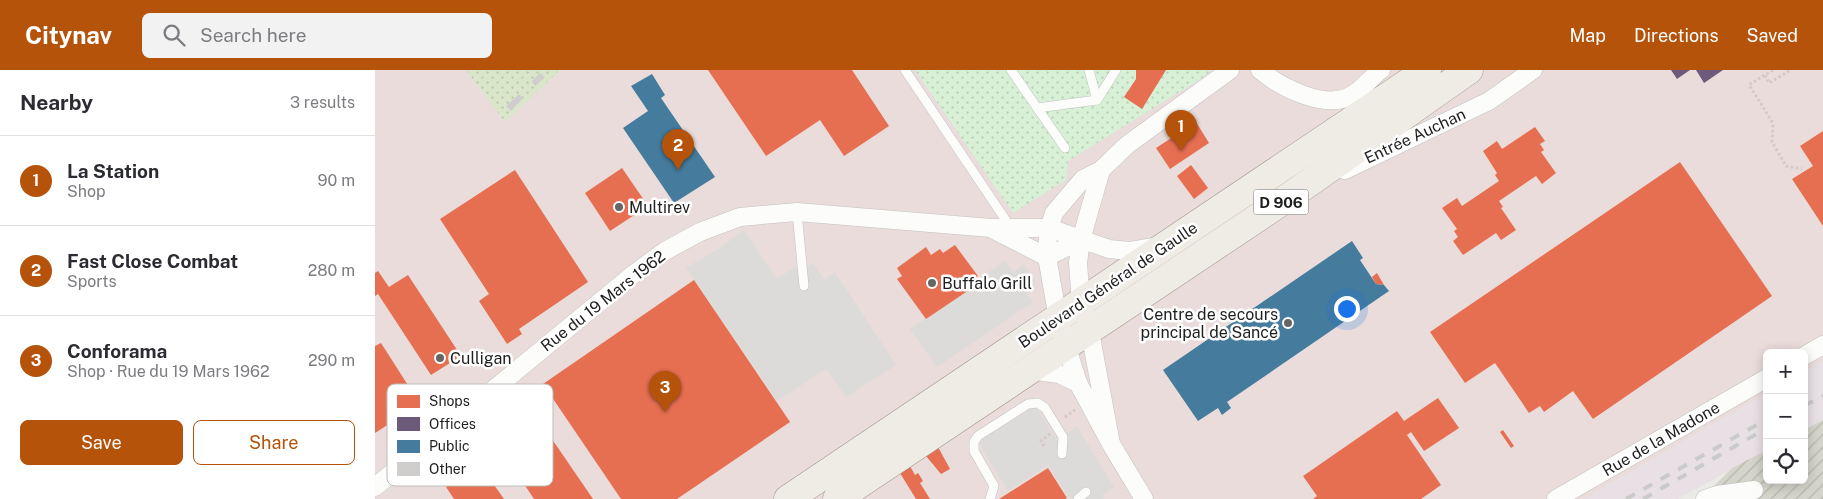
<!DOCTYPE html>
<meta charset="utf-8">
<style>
body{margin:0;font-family:"Public Sans",sans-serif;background:#f2f2f3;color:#2b2b33}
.controls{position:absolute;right:15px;bottom:15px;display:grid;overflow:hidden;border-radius:8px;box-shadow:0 2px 12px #0003}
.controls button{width:45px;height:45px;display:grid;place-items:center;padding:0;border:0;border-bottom:1px solid #e1e1e2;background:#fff;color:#2b2b33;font:25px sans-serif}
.you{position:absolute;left:971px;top:238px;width:18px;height:18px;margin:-12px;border:4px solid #fff;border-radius:50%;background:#1a73e8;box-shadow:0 0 0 8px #1a73e833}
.badge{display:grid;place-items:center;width:32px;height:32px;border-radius:50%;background:#b45309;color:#fff;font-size:16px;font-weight:700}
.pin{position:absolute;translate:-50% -41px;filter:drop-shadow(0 1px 2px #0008)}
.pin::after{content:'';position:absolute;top:26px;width:18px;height:15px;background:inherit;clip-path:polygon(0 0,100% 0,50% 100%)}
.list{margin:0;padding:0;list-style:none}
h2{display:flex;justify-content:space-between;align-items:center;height:65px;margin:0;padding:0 20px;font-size:21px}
h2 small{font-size:16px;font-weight:400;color:#7c7c81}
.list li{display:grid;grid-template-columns:32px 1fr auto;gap:15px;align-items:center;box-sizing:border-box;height:90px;padding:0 20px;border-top:1px solid #e1e1e2}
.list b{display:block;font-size:19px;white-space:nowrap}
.list p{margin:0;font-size:16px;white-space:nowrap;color:#7c7c81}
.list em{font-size:16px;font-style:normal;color:#7c7c81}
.actions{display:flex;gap:10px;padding:15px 20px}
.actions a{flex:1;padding:11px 0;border:1px solid #b45309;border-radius:8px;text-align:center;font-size:18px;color:#b45309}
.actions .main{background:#b45309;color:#fff}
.icon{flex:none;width:28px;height:28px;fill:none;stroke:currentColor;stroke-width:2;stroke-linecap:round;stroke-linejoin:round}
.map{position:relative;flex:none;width:1448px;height:429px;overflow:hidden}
header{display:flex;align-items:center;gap:30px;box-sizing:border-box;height:70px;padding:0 25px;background:#b45309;color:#fff}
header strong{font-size:24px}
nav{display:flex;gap:28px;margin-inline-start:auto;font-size:18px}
.search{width:350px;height:45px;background:#f2f2f3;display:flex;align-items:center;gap:12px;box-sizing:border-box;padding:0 18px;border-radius:8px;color:#7c7c81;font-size:19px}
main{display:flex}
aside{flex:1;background:#fff}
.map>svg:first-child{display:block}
.commercial{fill:#e9dcda}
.railway{fill:#e9e0e5}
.construction{fill:url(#construction-furrows)}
.park{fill:url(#park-dots)}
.garden{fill:url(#garden-dots)}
.parking{fill:#dcdbda}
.shops{fill:#e76f51}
.offices{fill:#6d597a}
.public{fill:#457b9d}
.building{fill:#d0cecc}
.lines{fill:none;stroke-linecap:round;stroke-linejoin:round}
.lane-casing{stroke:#c3c2c1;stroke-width:10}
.street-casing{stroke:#c3c2c1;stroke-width:19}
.primary-casing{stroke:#a09686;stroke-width:29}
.path{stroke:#d5c9c7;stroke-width:3;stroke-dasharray:2.5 2.5;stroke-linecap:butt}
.lane{stroke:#fcfcfb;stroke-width:9}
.street{stroke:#fcfcfb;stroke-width:18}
.primary{stroke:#efebe5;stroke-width:28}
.rail{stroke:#cacac9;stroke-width:4;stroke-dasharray:10 10;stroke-linecap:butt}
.poi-dot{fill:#666564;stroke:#fff;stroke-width:2}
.labels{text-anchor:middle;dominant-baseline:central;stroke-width:5;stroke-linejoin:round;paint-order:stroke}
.shield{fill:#fff;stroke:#626262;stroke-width:1}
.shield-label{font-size:15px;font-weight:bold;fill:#1e1e1e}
.street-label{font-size:16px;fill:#1e1e1e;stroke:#fff}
.poi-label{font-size:16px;fill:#1e1e1e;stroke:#fff;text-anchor:start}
.key{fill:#fff;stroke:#bcbcbc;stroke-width:1}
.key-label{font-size:14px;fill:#1e1e1e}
</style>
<header>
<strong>Citynav</strong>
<div class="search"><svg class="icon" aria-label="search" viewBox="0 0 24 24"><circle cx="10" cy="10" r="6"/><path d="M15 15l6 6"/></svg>Search here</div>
<nav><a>Map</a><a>Directions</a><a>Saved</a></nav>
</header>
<main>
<aside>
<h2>Nearby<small>3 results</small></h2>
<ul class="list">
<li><span class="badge">1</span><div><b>La Station</b><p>Shop</p></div><em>90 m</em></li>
<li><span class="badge">2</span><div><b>Fast Close Combat</b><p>Sports</p></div><em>280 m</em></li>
<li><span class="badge">3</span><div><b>Conforama</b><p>Shop · Rue du 19 Mars 1962</p></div><em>290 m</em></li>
</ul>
<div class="actions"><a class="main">Save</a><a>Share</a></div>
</aside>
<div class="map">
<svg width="1448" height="429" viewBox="0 0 1448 429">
<defs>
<pattern id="construction-furrows" width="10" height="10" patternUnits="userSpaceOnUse" patternTransform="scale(1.25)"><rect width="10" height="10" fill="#d5d4ca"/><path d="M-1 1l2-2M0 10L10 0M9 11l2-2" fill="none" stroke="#b6b6ad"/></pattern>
<pattern id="park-dots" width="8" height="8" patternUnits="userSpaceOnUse" patternTransform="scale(1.25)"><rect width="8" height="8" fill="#d7f0d6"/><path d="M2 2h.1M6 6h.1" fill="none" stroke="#b8cdb7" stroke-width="1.8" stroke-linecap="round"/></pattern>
<pattern id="garden-dots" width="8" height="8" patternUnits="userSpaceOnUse" patternTransform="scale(1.25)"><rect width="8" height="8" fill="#d9e6c9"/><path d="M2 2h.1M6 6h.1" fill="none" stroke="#bac5ac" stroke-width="1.8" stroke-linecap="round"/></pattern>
</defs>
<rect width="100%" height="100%" fill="#eceae7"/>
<path class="commercial" d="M 0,0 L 91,0 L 130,51 L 185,0 L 1448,0 L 1448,291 L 1429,302 L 1429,283 L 1392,283 L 1392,323 L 1209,429 L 0,429 Z"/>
<g class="railway">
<path d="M 1448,291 L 1448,350 L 1429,360 L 1429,302 Z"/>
<path d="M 1392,323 L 1392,380 L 1303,429 L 1209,429 Z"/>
</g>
<path class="construction" d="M 1448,350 L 1448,429 L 1326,429 L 1357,398 L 1392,380 L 1392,410 L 1429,410 L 1429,360 Z"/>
<path class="park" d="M 540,0 L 836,0 L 832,5 L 693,91 L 691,110 L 638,143 Z"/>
<path class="garden" d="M 91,0 L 185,0 L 130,52 Z"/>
<g class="parking">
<path d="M 369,160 L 402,209 L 418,198 L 439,194 L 449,210 L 460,202 L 521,295 L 471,327 L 451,299 L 402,331 L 311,198 L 345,178 Z"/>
<path d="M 630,191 L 638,202 L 649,194 L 662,214 L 651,222 L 658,232 L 562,297 L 535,259 L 593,220 L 592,217 Z"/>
<path d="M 659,334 L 682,370 L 702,357 L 739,417 L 727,425 L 729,429 L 695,429 L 673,395 L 633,421 L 608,381 L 605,372 L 611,365 Z"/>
</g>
<g class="shops">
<path d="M 333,0 L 477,0 L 514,56 L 469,86 L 445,50 L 391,86 Z"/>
<path d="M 761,0 L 791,0 L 767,39 L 749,27 L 761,9 Z"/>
<path d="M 821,52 L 834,73 L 795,99 L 781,78 Z"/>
<path d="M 1160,57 L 1170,71 L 1165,74 L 1169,80 L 1166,82 L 1181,103 L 1167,114 L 1161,106 L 1124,131 L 1128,137 L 1126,138 L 1141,160 L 1126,170 L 1121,163 L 1088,185 L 1078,171 L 1083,167 L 1079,161 L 1082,159 L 1067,138 L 1082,128 L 1087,136 L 1124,111 L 1120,105 L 1122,103 L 1108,81 L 1122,71 L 1127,79 Z"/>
<path d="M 1448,61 L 1448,156 L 1417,109 L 1438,96 L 1425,76 Z"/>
<path d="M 1305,92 L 1397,226 L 1218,349 L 1198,321 L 1169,342 L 1165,336 L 1154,343 L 1120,293 L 1090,313 L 1055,262 Z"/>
<path d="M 816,95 L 833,118 L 819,129 L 802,106 Z"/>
<path d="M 247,98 L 273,136 L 235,161 L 210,123 Z"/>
<path d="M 140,100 L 213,212 L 144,259 L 147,264 L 132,274 L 104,231 L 114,224 L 65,149 Z"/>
<path d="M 580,175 L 603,206 L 596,211 L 598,213 L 592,217 L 594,220 L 551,249 L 522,209 L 527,206 L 522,198 L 551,177 L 556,185 L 565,179 L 568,183 Z"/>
<path d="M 3,201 L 14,217 L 33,205 L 86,286 L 56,305 L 3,224 L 0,226 L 0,203 Z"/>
<path d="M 1002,203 L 1009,215 L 1001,214 L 997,207 Z"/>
<path d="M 319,210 L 415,352 L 302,429 L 246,429 L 168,314 Z"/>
<path d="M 6,273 L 45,334 L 0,363 L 0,276 Z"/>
<path d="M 1063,328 L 1084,358 L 1049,381 L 1036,362 L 1032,365 L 1066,415 L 1046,429 L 938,429 L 942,426 L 928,406 L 1022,341 L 1029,351 Z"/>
<path d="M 168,356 L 218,429 L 159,429 L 129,384 Z"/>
<path d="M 1128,360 L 1139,376 L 1136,378 L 1125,362 Z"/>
<path d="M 563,377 L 575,399 L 566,404 L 551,386 Z"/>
<path d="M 105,395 L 129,429 L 79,429 L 71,417 Z"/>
<path d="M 535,396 L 540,405 L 543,403 L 548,411 L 545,413 L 555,429 L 541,429 L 525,403 Z"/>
<path d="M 673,398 L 692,428 L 690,429 L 624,429 Z"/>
</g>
<g class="offices">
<path d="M 1296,0 L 1315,0 L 1302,9 Z"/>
<path d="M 1321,0 L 1348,0 L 1329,13 Z"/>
</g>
<g class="public">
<path d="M 277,4 L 290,25 L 286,28 L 340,107 L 299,133 L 248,58 L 273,41 L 256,16 Z"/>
<path d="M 977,171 L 988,188 L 985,190 L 1001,214 L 1009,215 L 1014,221 L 852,332 L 856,338 L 847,345 L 843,338 L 823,351 L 788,300 Z"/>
</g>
<g class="building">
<path d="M 165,3 L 170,7 L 160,16 L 157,11 Z"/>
<path d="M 144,24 L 148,28 L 136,41 L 131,36 Z"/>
</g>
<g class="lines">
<g class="lane-casing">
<g id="lane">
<path d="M 530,0 L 636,158"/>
<path d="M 636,0 L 690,78"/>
<path d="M 722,30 L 741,0"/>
<path d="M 662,38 L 722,30 L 714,0"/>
<path d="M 422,142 L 429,216"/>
<path d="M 615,429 L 619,416 L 599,381 L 599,372 L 603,366 L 653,334 L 663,333 L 670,338 L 688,367 L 687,384"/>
<path d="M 703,429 L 711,422"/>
</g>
</g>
<g class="street-casing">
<g id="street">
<path d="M 885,0 C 905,17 951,41 977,25 C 988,19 996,7 1006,0"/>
<path d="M 970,100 L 1114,31 L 1158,0"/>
<path d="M 619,160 L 672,187"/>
<path d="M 672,187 L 706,170"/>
<path d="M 1429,286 L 1448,275"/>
<path d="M 654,300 L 684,304 L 703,313 L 736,374 L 715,262 L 706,234 L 703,193 L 706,170 L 726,100"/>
<path d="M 703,313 L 683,249 L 672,187 L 673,163 L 679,143 L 708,109 L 726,100 L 752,75 L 855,0"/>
<path d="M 736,374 L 769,429"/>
<path d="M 0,417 L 260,203 L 290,181 L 325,162 L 365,147 L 422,142 L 616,158 L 674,158 L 734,179 L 754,181 L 783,176"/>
<path d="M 1181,429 L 1392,308"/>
<path d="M 1330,429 L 1342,425 L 1379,420"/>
</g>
</g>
<g class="primary-casing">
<g id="primary">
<path d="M 413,429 L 1052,0"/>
<path d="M 462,429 L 918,124 L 1094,0"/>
</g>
</g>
<g class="path">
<path d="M 1398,0 L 1374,15 L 1398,53 L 1397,72 L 1411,96 L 1427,99"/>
<path d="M 1390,5 L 1394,13 L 1416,0"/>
<path d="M 690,347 L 700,340"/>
<path d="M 669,376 L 666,371 L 675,364"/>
</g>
<use href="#lane" class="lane"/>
<use href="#street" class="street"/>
<use href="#primary" class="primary"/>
<g class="rail">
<path d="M 1429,336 L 1448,326"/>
<path d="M 1251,429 L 1392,349"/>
<path d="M 1268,429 L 1392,358"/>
</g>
</g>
<g class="poi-dot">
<circle cx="244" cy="137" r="5"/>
<circle cx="557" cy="213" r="5"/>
<circle cx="913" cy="253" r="5"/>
<circle cx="65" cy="288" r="5"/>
</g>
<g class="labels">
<rect class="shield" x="878.5" y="119.5" width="55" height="25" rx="4"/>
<g class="shield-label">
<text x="906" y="132">D 906</text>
</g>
<g class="street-label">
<text transform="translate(1040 66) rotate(-25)">Entrée Auchan</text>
<text transform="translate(733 215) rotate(-34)">Boulevard Général de Gaulle</text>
<text transform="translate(228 231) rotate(-38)">Rue du 19 Mars 1962</text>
<text transform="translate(1286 369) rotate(-30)">Rue de la Madone</text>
</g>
<g class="poi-label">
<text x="254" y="137">Multirev</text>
<text x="567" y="213">Buffalo Grill</text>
<text x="903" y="244" text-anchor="end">Centre de secours<tspan x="903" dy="18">principal de Sancé</tspan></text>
<text x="75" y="288">Culligan</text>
</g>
</g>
<rect x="12" y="314" width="166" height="102" rx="8" class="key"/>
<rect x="22" y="325" width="23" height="13" fill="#e76f51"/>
<rect x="22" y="347" width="23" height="14" fill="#6d597a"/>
<rect x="22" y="370" width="23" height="13" fill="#457b9d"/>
<rect x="22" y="392" width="23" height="14" fill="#d0cecc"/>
<g class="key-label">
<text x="54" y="336">Shops</text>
<text x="54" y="359">Offices</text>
<text x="54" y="381">Public</text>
<text x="54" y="404">Other</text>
</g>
</svg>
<div class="controls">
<button>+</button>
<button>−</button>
<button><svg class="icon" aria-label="locate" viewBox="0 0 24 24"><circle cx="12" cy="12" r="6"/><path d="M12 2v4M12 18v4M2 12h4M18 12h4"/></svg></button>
</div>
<div class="you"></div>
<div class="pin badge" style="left:806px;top:81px">1</div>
<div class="pin badge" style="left:303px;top:100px">2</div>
<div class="pin badge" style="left:290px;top:342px">3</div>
</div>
</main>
